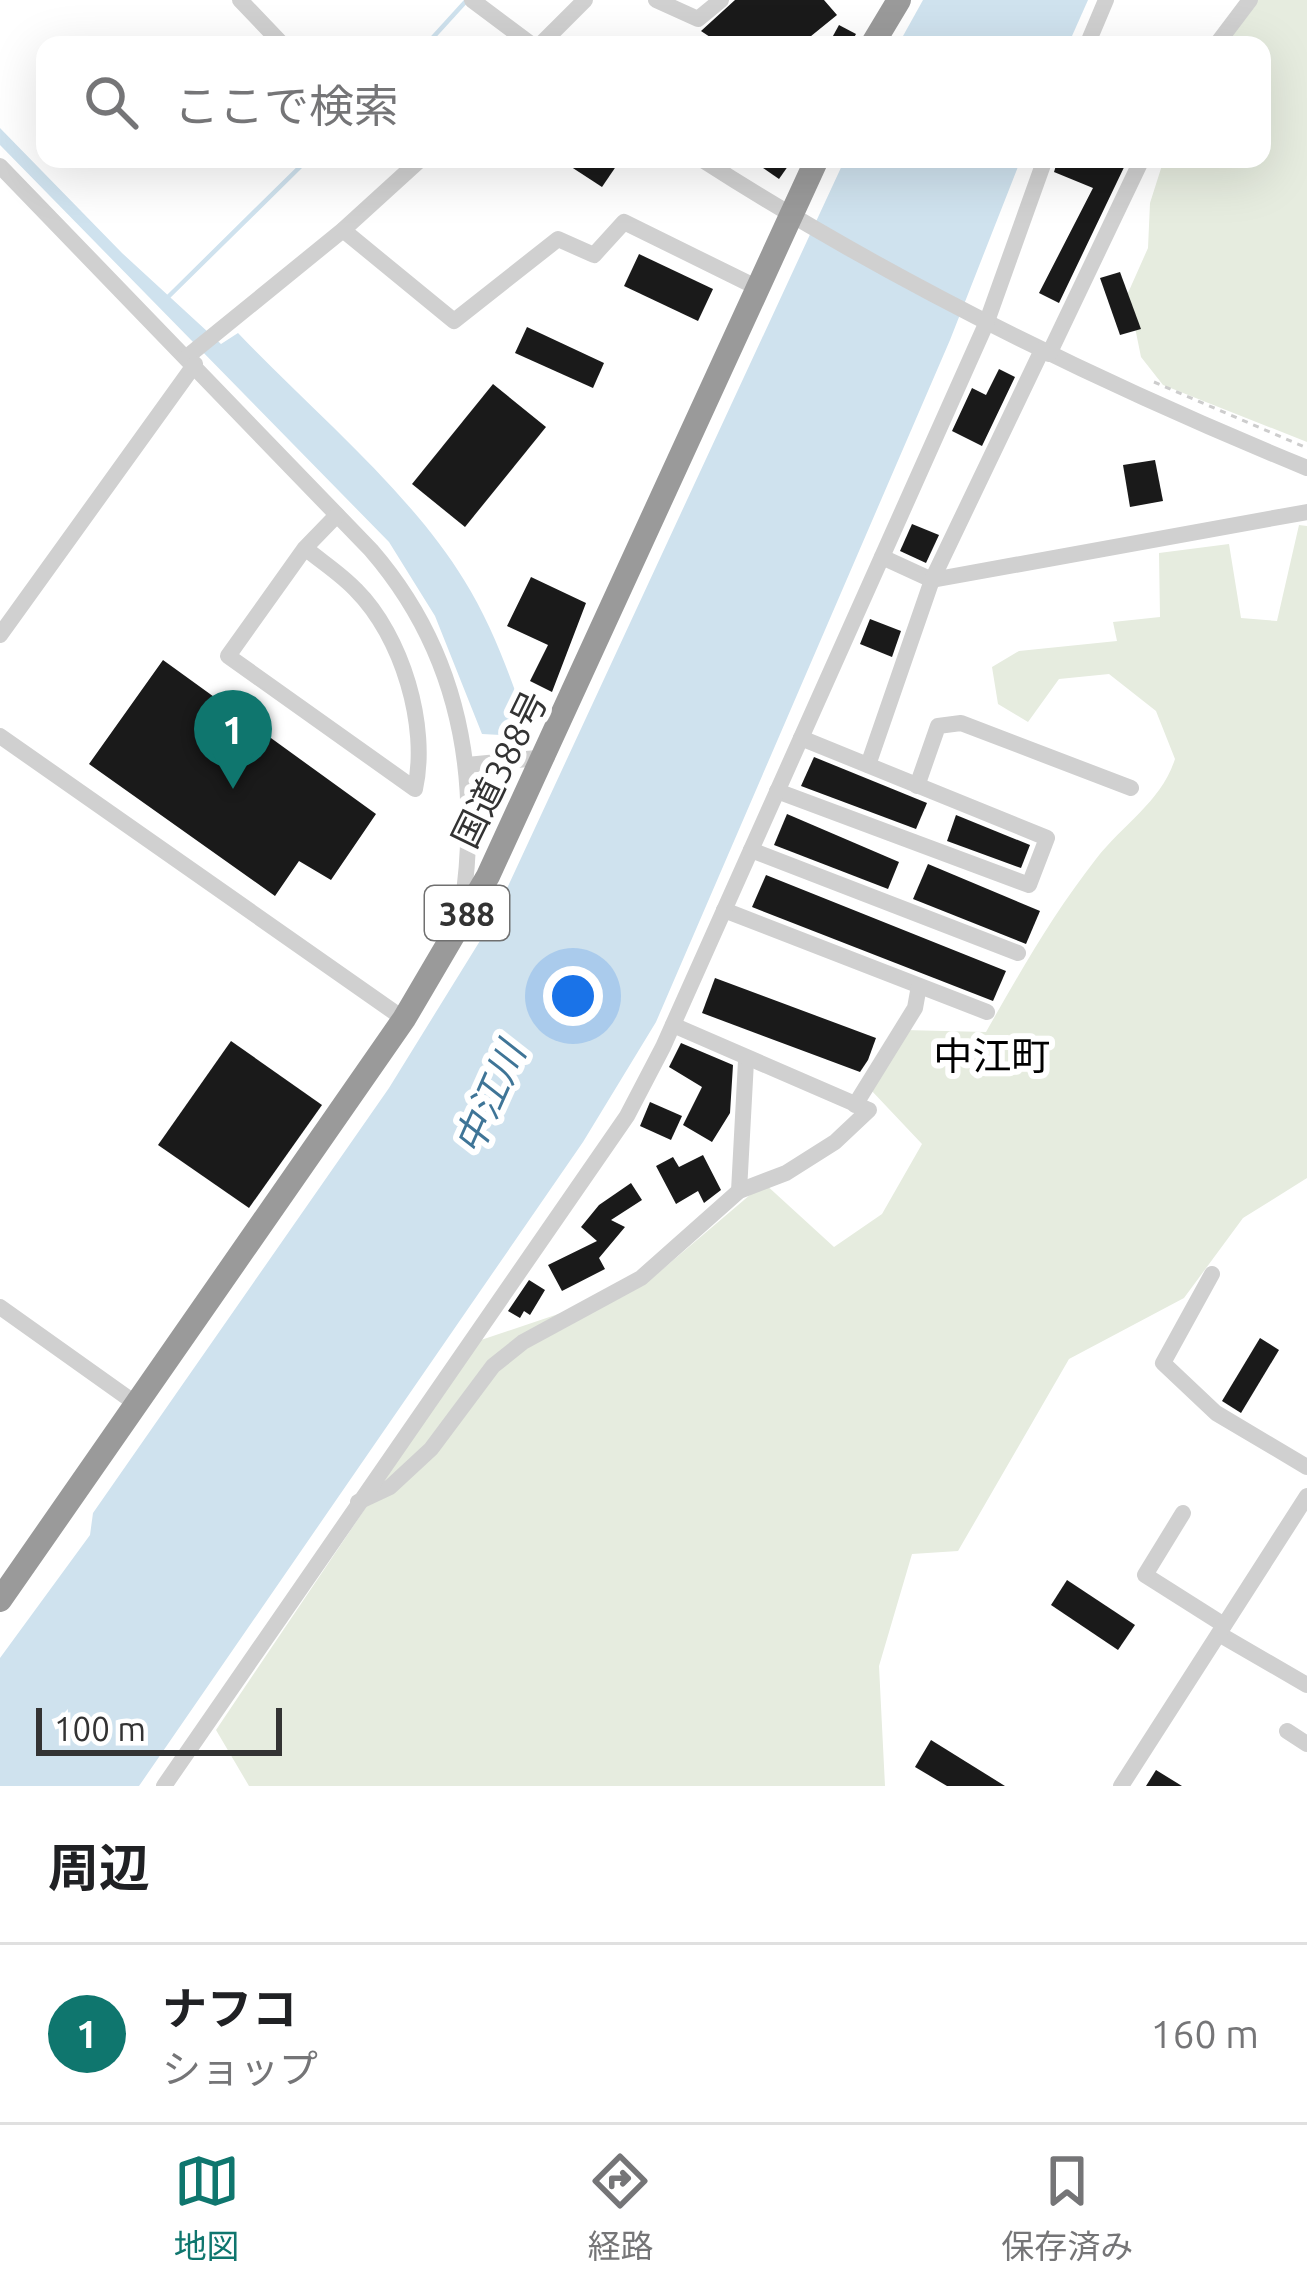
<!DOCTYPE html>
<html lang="ja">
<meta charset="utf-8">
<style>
body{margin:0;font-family:Ubuntu,"Noto Sans JP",sans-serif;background:#f6f6f6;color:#202124}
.scale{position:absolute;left:36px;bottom:30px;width:246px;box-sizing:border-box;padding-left:12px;border:6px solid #333;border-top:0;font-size:33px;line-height:42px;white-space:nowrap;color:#333;-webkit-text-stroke:9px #fff;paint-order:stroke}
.you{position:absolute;left:573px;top:996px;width:42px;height:42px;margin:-30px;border:9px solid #fff;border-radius:50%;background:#1a73e8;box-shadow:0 0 0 18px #1a73e833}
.badge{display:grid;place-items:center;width:78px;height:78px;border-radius:50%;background:#0f766e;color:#fff;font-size:39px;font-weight:700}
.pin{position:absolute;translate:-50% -99px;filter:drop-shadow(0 3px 6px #0008)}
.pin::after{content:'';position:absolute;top:63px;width:42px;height:36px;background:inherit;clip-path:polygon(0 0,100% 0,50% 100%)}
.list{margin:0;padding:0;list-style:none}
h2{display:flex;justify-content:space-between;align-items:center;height:156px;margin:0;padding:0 48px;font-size:51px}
h2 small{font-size:39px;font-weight:400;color:#757577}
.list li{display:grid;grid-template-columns:78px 1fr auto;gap:36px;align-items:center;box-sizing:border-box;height:180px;padding:0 48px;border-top:3px solid #e0e0e0}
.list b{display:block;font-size:45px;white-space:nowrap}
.list p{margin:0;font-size:39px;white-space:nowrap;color:#757577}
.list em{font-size:39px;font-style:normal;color:#757577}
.icon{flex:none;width:66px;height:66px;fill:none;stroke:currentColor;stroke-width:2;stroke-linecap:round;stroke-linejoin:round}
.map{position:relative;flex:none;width:1307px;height:1786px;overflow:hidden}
.search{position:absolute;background:#fff;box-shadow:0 12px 48px #0002;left:36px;right:36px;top:36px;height:132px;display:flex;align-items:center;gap:30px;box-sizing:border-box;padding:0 42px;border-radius:24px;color:#757577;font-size:45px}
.sheet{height:336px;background:#fff}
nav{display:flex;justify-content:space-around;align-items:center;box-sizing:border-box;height:168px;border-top:3px solid #e0e0e0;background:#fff;font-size:33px;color:#757577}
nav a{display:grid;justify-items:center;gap:6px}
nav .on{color:#0f766e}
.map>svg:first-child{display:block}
.green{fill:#e6ecdf}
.water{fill:#cfe2ee}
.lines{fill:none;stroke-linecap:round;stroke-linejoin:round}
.stream{stroke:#cfe2ee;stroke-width:4.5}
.building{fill:#1a1a1a}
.path{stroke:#cdcdcd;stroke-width:3;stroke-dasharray:6 6;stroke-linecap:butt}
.minor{stroke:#d0d0d0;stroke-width:16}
.highway{stroke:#9a9a9a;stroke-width:24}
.labels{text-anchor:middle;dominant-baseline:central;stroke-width:12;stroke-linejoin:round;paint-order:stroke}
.shield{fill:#fff;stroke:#707070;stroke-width:3}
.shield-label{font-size:33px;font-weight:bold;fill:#333}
.street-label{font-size:36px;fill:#333;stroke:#fff}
.neighbourhood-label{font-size:39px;fill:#000;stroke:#fff}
.water-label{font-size:39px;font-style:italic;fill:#3f7597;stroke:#fff}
</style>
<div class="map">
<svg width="1307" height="1786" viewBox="0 0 1307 1786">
<rect width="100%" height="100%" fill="#fff"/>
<g class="green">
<path d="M 1257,0 L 1307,0 L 1307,442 L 1163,385 L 1141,357 L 1128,293 L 1148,248 L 1150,203 L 1164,159 L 1262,159 L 1262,45 L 1224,45 Z"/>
<path d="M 1299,525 L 1307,526 L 1307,1178 L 1243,1218 L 1184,1298 L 1069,1359 L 958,1551 L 912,1554 L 879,1666 L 885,1786 L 249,1786 L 216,1730 L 478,1341 L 644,1285 L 764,1183 L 834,1247 L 882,1214 L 922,1144 L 870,1089 L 904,1030 L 986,1032 C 1020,972 1053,914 1096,859 C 1124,823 1161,802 1175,759 L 1156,711 L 1109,674 L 1059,679 L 1028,722 L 998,704 L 992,667 L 1019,651 L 1117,641 L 1113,622 L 1160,617 L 1159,553 L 1229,544 L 1241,618 L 1277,621 Z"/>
</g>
<g class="water">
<path d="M 923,0 L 1088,0 L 1068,45 L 898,45 Z"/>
<path d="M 0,128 L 122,253 L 221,344 L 238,333 C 311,410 409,490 464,580 C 492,625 510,675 527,725 L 517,736 L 482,734 L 435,616 L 389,542 L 0,145 Z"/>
<path d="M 845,159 L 1021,159 L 950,340 L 656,1022 L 583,1142 L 139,1786 L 0,1786 L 0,1658 L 90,1535 L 93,1513 L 389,1088 L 491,923 Z"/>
</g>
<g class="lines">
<g class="stream">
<path d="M 426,45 L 467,0"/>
<path d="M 167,298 L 308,159"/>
</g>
</g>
<g class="building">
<path d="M 735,0 L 824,0 L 837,15 L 800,45 L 761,45 L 754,38 L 742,45 L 722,45 L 701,31 Z"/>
<path d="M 839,25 L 856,34 L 850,45 L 828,45 Z"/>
<path d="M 559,159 L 621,159 L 602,187 Z"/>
<path d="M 750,159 L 793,159 L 779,179 Z"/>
<path d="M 1058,159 L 1090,159 L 1106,165 L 1109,159 L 1128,159 L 1059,303 L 1039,293 L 1093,188 L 1054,172 Z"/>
<path d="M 639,254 L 713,289 L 698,321 L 624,286 Z"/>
<path d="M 1120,272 L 1141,329 L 1120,335 L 1100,278 Z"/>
<path d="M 527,327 L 604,363 L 593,388 L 515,353 Z"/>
<path d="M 999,369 L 1015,377 L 982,446 L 952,431 L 972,388 L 986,395 Z"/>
<path d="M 493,384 L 546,427 L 465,527 L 412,484 Z"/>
<path d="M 1155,460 L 1163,501 L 1130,507 L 1123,465 Z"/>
<path d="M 912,524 L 939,535 L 926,563 L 900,551 Z"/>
<path d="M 531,577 L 586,603 L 552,692 L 530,681 L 548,645 L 507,626 Z"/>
<path d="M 870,619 L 901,631 L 892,657 L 860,644 Z"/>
<path d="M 163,660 L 376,814 L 331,880 L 299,861 L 275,896 L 89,764 Z"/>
<path d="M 814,757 L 927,803 L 916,829 L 801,786 Z"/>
<path d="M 787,814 L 899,862 L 888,889 L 774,845 Z"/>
<path d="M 956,815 L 1030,845 L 1021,868 L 947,841 Z"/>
<path d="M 928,864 L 1040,911 L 1026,944 L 913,899 Z"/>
<path d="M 766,875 L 1006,971 L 993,1001 L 752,907 Z"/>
<path d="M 715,978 L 876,1038 L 868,1060 L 860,1072 L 702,1013 Z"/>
<path d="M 231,1041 L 322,1105 L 249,1208 L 158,1145 Z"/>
<path d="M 681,1043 L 733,1065 L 730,1113 L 712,1142 L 683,1125 L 702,1087 L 669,1067 Z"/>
<path d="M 650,1102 L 682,1116 L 671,1140 L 640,1126 Z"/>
<path d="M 703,1155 L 721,1190 L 704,1203 L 698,1191 L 676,1204 L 656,1166 L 673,1157 L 679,1167 Z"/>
<path d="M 631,1183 L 642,1200 L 611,1220 L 625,1227 L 599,1258 L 605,1269 L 562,1291 L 548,1265 L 597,1241 L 581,1227 L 599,1205 Z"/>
<path d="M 529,1280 L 545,1290 L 530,1315 L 524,1311 L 520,1318 L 508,1311 Z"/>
<path d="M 1260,1338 L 1279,1350 L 1241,1413 L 1222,1401 Z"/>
<path d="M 1067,1580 L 1135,1625 L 1118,1650 L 1051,1605 Z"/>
<path d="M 931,1740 L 1005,1786 L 947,1786 L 915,1767 Z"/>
<path d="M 1156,1770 L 1182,1786 L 1146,1786 Z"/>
</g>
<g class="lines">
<path class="path" d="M 1154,382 L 1307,448"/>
<g class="minor">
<path d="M 240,0 L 283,45"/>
<path d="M 472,0 L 532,45"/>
<path d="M 656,0 L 698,19 L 721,0"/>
<path d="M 540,45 L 585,0"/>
<path d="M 1087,45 L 1106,0"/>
<path d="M 1216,45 L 1250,0"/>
<path d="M 701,159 C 892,282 1097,382 1307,468"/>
<path d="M 0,166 L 371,550 C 461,654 482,781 461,914"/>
<path d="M 343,230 L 454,321 L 558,239 L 594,255 L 624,222 L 758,288"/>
<path d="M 1049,354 L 1142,159"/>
<path d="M 188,356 L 343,230 L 421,159"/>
<path d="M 305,548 L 228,656 L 415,789 C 429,726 402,636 356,590 C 341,574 322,562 305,548 L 337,515"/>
<path d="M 882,557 L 932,580 L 1307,512"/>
<path d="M 0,635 L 195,364"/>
<path d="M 0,736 L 404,1019"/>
<path d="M 467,765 L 547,757"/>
<path d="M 868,765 L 932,580 L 1042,350"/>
<path d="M 917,786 L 938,726 L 961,723 L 1131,788"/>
<path d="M 777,791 L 1029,885 L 1047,838 L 801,738"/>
<path d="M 751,850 L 1018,953"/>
<path d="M 724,910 L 987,1012"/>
<path d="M 855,1105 L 915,1008 L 919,986"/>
<path d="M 739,1191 L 746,1061"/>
<path d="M 1212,1274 L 1163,1363 L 1216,1413 L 1307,1467"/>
<path d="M 0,1307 L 135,1403"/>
<path d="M 358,1502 L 390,1487 L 431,1449 L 493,1366 L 523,1342 L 641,1278 L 739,1191 L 786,1173 L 835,1142 L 869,1110 L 673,1025"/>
<path d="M 1183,1513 L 1145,1575 L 1224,1625"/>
<path d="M 1219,1634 L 1307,1685"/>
<path d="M 1287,1731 L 1307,1744"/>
<path d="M 164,1786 L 627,1116 L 663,1047 L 986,324 L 1045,159"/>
<path d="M 1121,1786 L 1307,1496"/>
</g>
<g class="highway">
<path d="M 872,45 L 899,0"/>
<path d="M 0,1600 L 404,1019 L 488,876 L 817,159"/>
</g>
</g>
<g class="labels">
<rect class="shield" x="425" y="886" width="84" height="54" rx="9"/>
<g class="shield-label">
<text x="467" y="913">388</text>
</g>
<g class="street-label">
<text transform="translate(499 769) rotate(-64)">国道388号</text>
</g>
<g class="neighbourhood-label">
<text x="992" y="1055">中江町</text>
</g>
<g class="water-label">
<text transform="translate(489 1098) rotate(-66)">中江川</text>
</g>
</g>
</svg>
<div class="scale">100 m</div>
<div class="you"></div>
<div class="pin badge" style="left:233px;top:789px">1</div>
<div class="search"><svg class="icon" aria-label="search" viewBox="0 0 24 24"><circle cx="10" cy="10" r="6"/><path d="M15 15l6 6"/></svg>ここで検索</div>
</div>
<section class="sheet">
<h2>周辺<small></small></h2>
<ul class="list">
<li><span class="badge">1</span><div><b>ナフコ</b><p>ショップ</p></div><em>160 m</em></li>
</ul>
</section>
<nav>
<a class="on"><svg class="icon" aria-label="map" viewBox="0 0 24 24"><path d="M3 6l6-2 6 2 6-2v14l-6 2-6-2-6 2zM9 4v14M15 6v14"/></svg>地図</a>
<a><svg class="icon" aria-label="directions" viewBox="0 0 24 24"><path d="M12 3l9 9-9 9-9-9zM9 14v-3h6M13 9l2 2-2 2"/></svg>経路</a>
<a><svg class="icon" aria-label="saved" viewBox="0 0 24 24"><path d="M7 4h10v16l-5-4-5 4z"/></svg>保存済み</a>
</nav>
